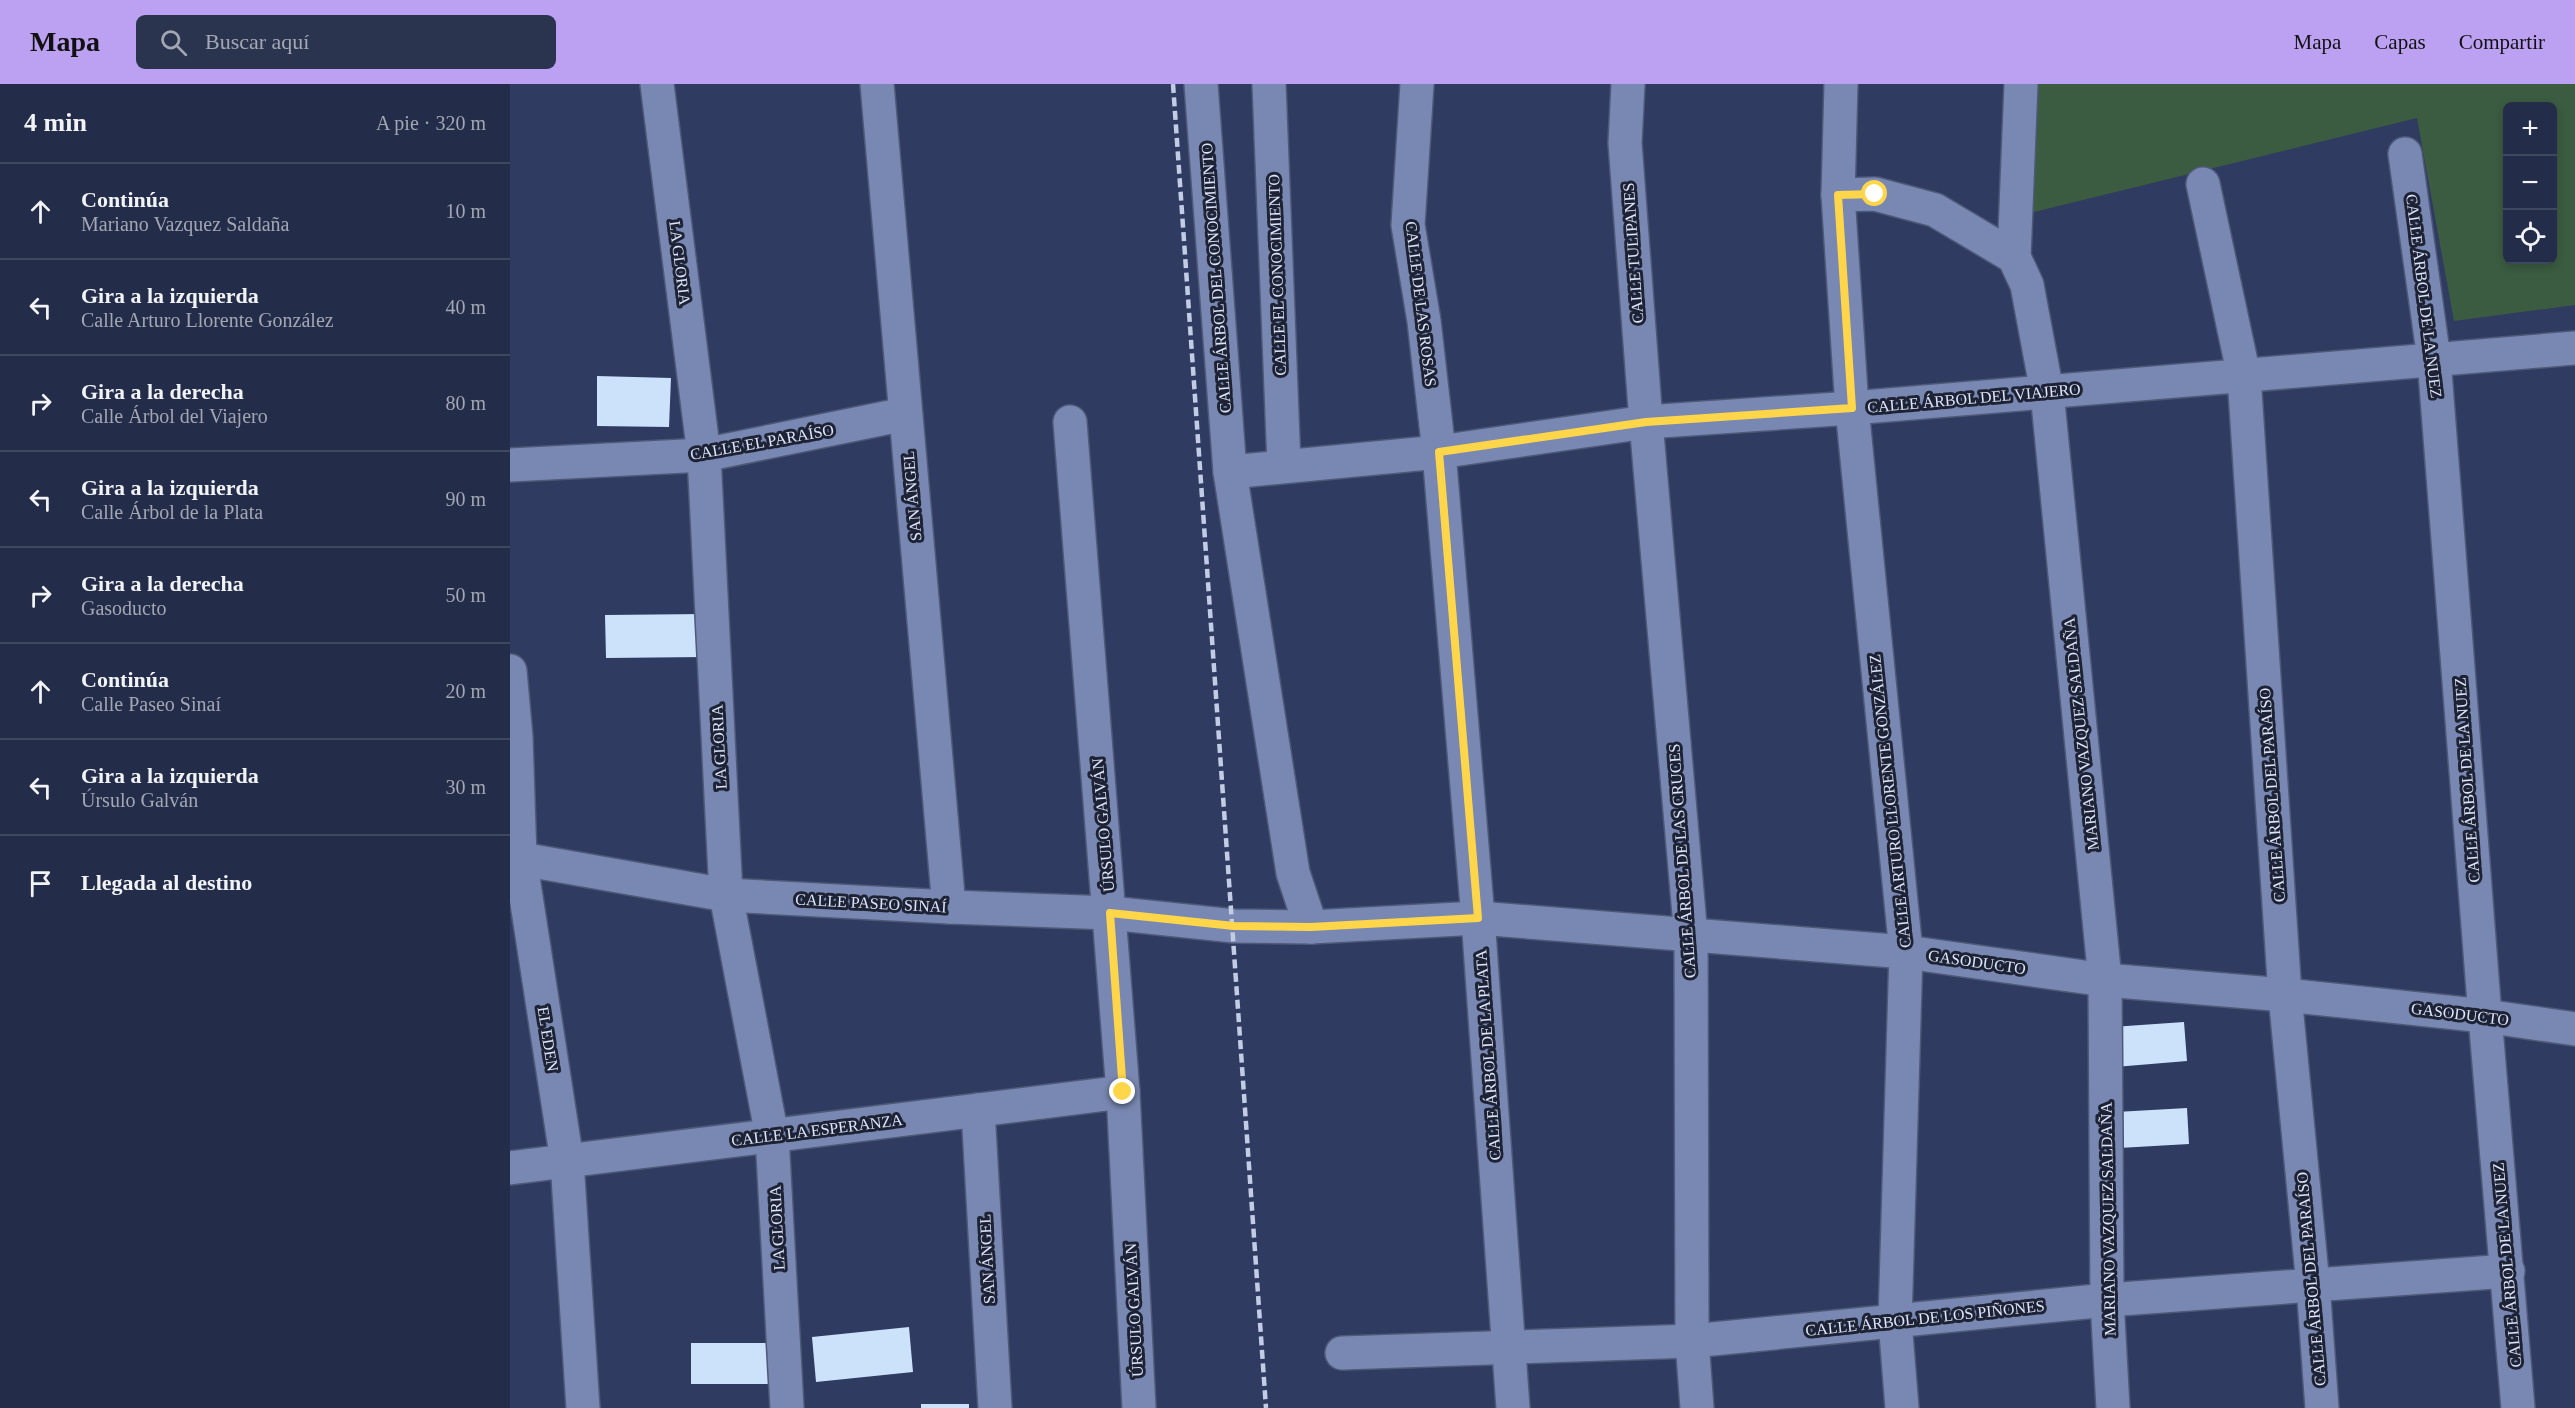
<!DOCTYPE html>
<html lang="es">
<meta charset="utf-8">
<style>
body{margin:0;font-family:Georgia,serif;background:#2b344f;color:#f1f3f6}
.controls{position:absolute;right:18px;top:18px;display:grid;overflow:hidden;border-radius:9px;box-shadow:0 3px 9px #0003}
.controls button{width:54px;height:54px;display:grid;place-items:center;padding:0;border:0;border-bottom:2px solid #404860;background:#232c48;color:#f1f3f6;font:30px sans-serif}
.stop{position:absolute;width:18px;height:18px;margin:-14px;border:4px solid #ffd54a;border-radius:50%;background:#fff}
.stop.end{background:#ffd54a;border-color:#fff;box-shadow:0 2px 6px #0008}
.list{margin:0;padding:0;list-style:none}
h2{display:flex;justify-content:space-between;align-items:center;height:78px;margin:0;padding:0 24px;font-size:26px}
h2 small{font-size:20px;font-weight:400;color:#a3a7b4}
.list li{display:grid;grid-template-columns:39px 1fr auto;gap:18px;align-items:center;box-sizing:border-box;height:96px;padding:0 24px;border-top:2px solid #404860}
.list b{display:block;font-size:22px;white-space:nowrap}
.list p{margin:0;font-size:20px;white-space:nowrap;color:#a3a7b4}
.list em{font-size:20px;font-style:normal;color:#a3a7b4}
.icon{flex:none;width:33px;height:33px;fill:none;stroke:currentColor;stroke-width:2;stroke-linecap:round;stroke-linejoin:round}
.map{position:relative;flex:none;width:2065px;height:1324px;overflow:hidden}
header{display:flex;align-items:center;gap:36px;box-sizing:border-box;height:84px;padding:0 30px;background:#bca0f2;color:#111}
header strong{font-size:28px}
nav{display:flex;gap:33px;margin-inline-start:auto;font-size:21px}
.search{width:420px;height:54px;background:#2b344f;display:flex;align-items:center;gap:15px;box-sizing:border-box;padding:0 21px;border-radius:9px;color:#a3a7b4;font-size:22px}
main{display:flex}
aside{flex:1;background:#232c48}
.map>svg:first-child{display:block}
.green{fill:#3b5c41;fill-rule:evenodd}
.building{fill:#cce2fa}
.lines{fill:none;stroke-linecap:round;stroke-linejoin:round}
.minor-casing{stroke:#4e5878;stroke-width:36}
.tertiary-casing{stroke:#4e5878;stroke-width:36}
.minor{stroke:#7988b2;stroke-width:33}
.tertiary{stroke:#7988b2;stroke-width:33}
.rail{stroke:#c2cce5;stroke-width:4.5;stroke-dasharray:9 4.5;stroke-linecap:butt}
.route{stroke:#ffd54a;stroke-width:8}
.labels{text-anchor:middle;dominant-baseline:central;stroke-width:6;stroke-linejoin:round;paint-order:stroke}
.street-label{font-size:16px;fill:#dce5fc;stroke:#1d2334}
</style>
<header>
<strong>Mapa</strong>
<div class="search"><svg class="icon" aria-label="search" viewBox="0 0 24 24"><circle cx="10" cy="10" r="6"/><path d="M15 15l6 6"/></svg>Buscar aquí</div>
<nav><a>Mapa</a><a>Capas</a><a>Compartir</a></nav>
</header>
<main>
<aside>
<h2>4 min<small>A pie · 320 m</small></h2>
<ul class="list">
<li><svg class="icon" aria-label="ahead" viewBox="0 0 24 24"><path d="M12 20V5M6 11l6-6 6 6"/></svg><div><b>Continúa</b><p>Mariano Vazquez Saldaña</p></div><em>10 m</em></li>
<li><svg class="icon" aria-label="left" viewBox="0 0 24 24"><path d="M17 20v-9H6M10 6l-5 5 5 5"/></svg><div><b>Gira a la izquierda</b><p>Calle Arturo Llorente González</p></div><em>40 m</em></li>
<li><svg class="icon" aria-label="right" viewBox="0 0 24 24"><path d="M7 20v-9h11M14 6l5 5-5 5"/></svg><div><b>Gira a la derecha</b><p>Calle Árbol del Viajero</p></div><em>80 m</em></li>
<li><svg class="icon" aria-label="left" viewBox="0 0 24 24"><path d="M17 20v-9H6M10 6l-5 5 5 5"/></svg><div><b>Gira a la izquierda</b><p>Calle Árbol de la Plata</p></div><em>90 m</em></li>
<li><svg class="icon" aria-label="right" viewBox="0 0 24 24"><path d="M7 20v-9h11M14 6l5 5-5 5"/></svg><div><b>Gira a la derecha</b><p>Gasoducto</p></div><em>50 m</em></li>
<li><svg class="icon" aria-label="ahead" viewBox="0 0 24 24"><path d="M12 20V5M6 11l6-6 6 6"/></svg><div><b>Continúa</b><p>Calle Paseo Sinaí</p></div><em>20 m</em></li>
<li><svg class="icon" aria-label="left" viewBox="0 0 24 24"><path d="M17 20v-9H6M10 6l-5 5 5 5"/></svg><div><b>Gira a la izquierda</b><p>Úrsulo Galván</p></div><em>30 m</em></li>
<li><svg class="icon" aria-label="arrive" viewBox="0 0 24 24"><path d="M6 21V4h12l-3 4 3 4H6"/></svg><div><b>Llegada al destino</b></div></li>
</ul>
</aside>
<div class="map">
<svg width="2065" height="1324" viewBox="0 0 2065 1324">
<rect width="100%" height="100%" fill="#2f3b60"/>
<path class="green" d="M 1525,0 L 2065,0 L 2065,221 L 1944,237 L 1907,34 L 1520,129 ZM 1998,22 L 2042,22 L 2042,176 L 1998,176 Z"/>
<g class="building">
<path d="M 87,292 L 161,294 L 159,343 L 87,342 Z"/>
<path d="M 194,530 L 195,573 L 96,574 L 95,531 Z"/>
<path d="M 1674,938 L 1677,977 L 1605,983 L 1602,943 Z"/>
<path d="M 1677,1024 L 1679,1060 L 1609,1064 L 1606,1028 Z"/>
<path d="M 399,1243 L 403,1288 L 306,1298 L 302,1253 Z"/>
<rect x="181" y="1259" width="78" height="41"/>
<rect x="411" y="1320" width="48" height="4"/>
</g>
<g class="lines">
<g class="minor-casing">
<g id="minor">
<path d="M 147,0 L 194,371 L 216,811 L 262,1052 L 277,1324"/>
<path d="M 367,0 L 439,823"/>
<path d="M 691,0 L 720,388 L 783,789 L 801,843"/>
<path d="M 759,0 L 774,381"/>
<path d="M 907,0 L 898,141 L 914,237 L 929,368 L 968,834 L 1003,1324"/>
<path d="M 1118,0 L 1115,59 L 1136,338 L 1181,853 L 1182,1257 L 1187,1324"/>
<path d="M 1895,70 L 1924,275 L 1975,932 L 2008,1324"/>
<path d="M 1693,100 L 1734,292 L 1775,911 L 1803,1201 L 1812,1324"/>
<path d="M 1504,173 L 1511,0"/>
<path d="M 560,338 L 613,1008 L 629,1324"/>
<path d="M 0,381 L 194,371 L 395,330"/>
<path d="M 720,388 L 929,368 L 1136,338 L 1342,324 L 2065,264"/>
<path d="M 0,587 L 6,653 L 10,774 L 57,1077 L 73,1324"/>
<path d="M 0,773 L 216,811 L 439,823 L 600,829 L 724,842 L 801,843 L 968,834 L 1396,868 L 1595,896 L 1775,911 L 1975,932 L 2065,945"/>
<path d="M 468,1026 L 485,1324"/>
<path d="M 0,1084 L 613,1008"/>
<path d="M 832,1269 L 1182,1257 L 1597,1216 L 1998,1187"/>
</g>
</g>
<g class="tertiary-casing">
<g id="tertiary">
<path d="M 1331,0 L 1328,111 L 1342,324 L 1396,868 L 1385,1237 L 1392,1324"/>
<path d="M 1328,111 L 1365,110 L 1425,126 L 1504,173 L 1517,201 L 1537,308 L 1595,896 L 1597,1216 L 1603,1324"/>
</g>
</g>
<use href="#minor" class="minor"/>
<use href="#tertiary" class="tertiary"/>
<path class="rail" d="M 663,0 L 756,1324"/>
</g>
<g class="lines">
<path class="route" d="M 613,1008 L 600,829 L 724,842 L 801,843 L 968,834 L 929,368 L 1136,338 L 1342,324 L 1328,111 L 1365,110"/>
</g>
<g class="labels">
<g class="street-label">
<text transform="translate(1123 169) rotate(-94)">CALLE TULIPANES</text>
<text transform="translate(170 179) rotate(83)">LA GLORIA</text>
<text transform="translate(767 191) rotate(-92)">CALLE EL CONOCIMIENTO</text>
<text transform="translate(706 194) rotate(-94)">CALLE ÁRBOL DEL CONOCIMIENTO</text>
<text transform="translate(1914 212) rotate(83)">CALLE ÁRBOL DE LA NUEZ</text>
<text transform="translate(911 220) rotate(83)">CALLE DE LAS ROSAS</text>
<text transform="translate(1464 314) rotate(-5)">CALLE ÁRBOL DEL VIAJERO</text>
<text transform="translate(252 358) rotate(-10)">CALLE EL PARAÍSO</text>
<text transform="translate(402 412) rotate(-95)">SAN ÁNGEL</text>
<text transform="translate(1571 650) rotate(-96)">MARIANO VAZQUEZ SALDAÑA</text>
<text transform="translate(209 663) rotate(-93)">LA GLORIA</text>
<text transform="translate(1957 696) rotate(-94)">CALLE ÁRBOL DE LA NUEZ</text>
<text transform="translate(1762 711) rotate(-94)">CALLE ÁRBOL DEL PARAÍSO</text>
<text transform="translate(1380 717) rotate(-96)">CALLE ARTURO LLORENTE GONZÁLEZ</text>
<text transform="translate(593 741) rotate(-95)">ÚRSULO GALVÁN</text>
<text transform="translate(1172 777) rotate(-94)">CALLE ÁRBOL DE LAS CRUCES</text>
<text transform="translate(361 819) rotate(3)">CALLE PASEO SINAÍ</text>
<text transform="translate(1467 878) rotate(8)">GASODUCTO</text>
<text transform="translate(1950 930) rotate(7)">GASODUCTO</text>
<text transform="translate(38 955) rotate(81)">EL EDEN</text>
<text transform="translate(978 971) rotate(-94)">CALLE ÁRBOL DE LA PLATA</text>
<text transform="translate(307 1046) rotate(-7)">CALLE LA ESPERANZA</text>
<text transform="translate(1598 1135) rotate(-91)">MARIANO VAZQUEZ SALDAÑA</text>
<text transform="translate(267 1144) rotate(-93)">LA GLORIA</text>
<text transform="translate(477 1175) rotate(-93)">SAN ÁNGEL</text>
<text transform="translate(1997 1181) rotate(-95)">CALLE ÁRBOL DE LA NUEZ</text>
<text transform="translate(1801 1195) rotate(-95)">CALLE ÁRBOL DEL PARAÍSO</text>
<text transform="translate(624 1226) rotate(-93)">ÚRSULO GALVÁN</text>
<text transform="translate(1415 1234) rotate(-6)">CALLE ÁRBOL DE LOS PIÑONES</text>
</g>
</g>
</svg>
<div class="controls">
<button>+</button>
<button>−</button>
<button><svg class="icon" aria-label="locate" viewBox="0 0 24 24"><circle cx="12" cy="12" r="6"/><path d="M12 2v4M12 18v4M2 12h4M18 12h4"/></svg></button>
</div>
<div class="stop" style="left:1365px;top:110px"></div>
<div class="stop end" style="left:613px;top:1008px"></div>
</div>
</main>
